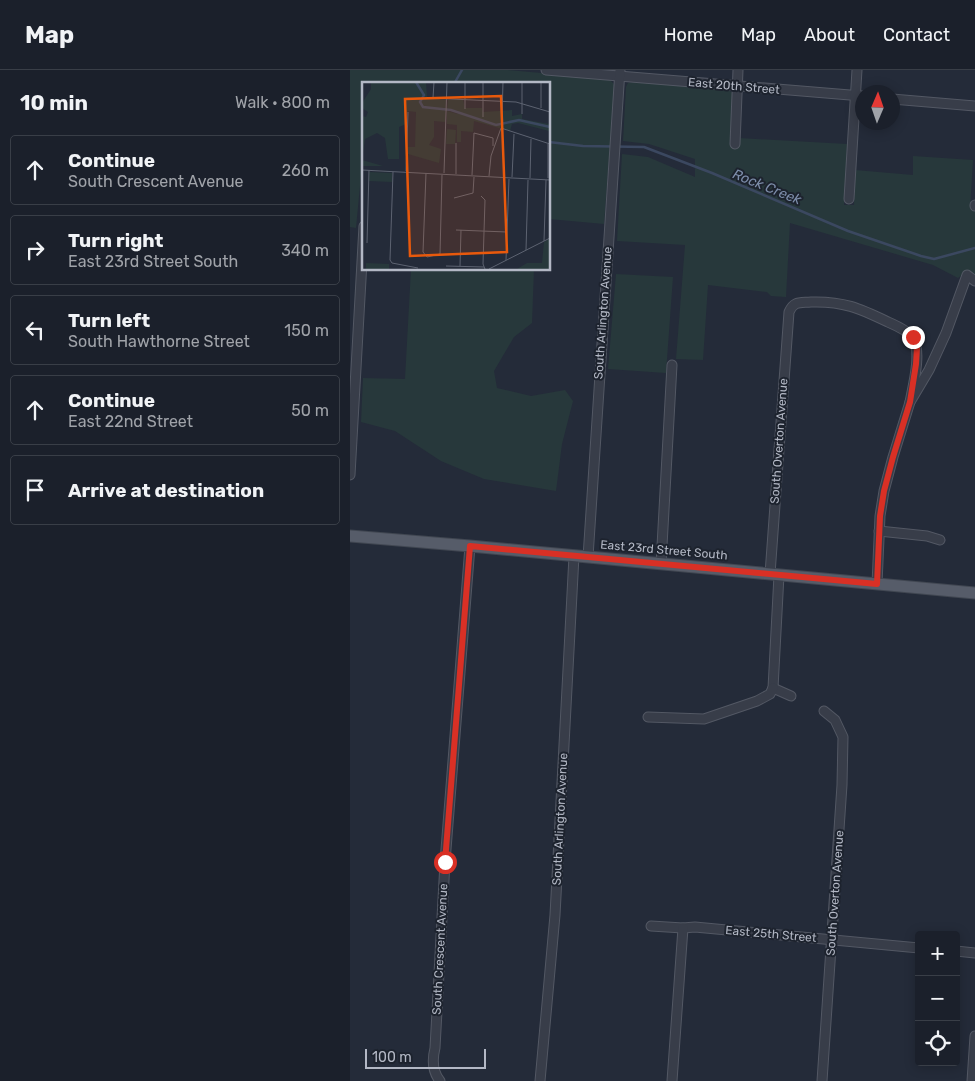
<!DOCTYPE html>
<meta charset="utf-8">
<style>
body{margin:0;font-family:Rubik,sans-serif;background:#242833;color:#f1f3f6}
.controls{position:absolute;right:15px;bottom:15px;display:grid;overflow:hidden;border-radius:5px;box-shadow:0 2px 12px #0003}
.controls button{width:45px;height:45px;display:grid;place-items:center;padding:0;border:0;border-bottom:1px solid #393e47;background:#1b202b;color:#f1f3f6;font:25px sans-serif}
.compass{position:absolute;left:505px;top:15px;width:45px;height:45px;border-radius:50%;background:#1b202b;box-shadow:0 2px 12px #0003;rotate:2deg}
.scale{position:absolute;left:15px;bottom:12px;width:121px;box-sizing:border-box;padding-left:5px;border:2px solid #b3b8c5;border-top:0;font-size:14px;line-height:18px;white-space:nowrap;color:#b3b8c5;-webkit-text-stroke:4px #1d232e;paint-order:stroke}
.stop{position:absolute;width:15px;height:15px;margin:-11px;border:4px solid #d93025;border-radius:50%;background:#fff}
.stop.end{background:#d93025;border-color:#fff;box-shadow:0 1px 5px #0008}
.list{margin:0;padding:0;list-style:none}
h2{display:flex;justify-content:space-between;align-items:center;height:65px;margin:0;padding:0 20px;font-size:21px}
h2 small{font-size:16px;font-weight:400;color:#a0a3a9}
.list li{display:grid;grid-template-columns:32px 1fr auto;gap:15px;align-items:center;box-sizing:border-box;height:70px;margin:0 10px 10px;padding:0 10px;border:1px solid #393e47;border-radius:5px}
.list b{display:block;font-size:19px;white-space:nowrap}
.list p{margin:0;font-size:16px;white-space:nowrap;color:#a0a3a9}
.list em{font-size:16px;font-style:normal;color:#a0a3a9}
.icon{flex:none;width:28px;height:28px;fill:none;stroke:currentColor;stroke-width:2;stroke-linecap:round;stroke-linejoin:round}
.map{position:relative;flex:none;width:625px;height:1011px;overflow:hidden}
header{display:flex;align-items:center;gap:30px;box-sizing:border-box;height:70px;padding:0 25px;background:#1b202b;border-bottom:1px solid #393e47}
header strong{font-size:24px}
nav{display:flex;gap:28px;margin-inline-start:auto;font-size:18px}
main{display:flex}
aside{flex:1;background:#1b202b}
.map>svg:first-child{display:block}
.green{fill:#27383b}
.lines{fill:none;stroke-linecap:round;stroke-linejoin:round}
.stream{stroke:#3b4860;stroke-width:2.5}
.minor-casing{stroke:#535864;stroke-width:11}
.major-casing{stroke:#414752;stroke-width:13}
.minor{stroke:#383d49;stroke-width:9}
.major{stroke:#565c69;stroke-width:11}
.route{stroke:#d93025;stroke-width:6}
.labels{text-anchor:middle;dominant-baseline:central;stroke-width:4;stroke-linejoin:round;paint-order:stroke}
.street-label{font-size:12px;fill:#b3b8c5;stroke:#1d232e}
.water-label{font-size:14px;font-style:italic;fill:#7d8daa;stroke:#1d232e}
.inset-river{fill:none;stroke:#3b4860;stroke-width:2.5}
.inset-road{fill:none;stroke:#5d6371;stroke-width:1}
.view{fill:#e8590c;fill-opacity:0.15;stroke:#e8590c;stroke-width:2.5}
.inset-edge{fill:none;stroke:#b3b8c5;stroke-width:2.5}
</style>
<header>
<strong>Map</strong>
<nav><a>Home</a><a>Map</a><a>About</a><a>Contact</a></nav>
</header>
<main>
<aside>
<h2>10 min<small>Walk · 800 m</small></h2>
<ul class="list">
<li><svg class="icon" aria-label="ahead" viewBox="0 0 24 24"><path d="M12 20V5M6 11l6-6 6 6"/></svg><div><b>Continue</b><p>South Crescent Avenue</p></div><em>260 m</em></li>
<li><svg class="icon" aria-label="right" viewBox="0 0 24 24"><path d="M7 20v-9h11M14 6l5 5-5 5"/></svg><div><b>Turn right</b><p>East 23rd Street South</p></div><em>340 m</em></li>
<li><svg class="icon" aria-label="left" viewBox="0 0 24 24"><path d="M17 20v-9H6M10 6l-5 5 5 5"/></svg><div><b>Turn left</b><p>South Hawthorne Street</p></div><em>150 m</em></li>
<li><svg class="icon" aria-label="ahead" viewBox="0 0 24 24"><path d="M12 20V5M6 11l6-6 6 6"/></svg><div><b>Continue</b><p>East 22nd Street</p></div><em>50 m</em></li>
<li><svg class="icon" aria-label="arrive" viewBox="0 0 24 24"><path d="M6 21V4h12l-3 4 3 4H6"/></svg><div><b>Arrive at destination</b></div></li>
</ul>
</aside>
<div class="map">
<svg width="625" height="1011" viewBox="0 0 625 1011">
<rect width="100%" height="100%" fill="#242b39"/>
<g class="green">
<path d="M 0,0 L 158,0 L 259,9 L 264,14 L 264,23 L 254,154 L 199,149 L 199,14 L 14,14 L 14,74 L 6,158 L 0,157 Z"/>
<path d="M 285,12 L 379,20 L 383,24 L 382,78 L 389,78 L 389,68 L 497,74 L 494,135 L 504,135 L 505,100 L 563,105 L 563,86 L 623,90 L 620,139 L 625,139 L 625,205 L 618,200 L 608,208 L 583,195 L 440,153 L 436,227 L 421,226 L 417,222 L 358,215 L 353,290 L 326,289 L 335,175 L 267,171 L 272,84 L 298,87 L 345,107 L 345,89 L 299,74 L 273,71 L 276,17 L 278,13 Z"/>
<path d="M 61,199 L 184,199 L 182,253 L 164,267 L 144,301 L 147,318 L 181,326 L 215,320 L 223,331 L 212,374 L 206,421 L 134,409 L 91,391 L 45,361 L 11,352 L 13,308 L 55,309 Z"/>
<path d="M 266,204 L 323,207 L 316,303 L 258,299 Z"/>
</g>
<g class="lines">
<g class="stream">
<path d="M 104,14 L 112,0"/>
<path d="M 199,72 L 233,76 L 294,77 L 362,103 L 498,161 L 571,186 L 584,189 L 625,178"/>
</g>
<g class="minor-casing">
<g id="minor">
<path d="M 196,0 L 512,26"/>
<path d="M 542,29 L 625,36"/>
<path d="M 385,74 L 388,0"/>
<path d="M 499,129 L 507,0"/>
<path d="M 625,136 L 625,135"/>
<path d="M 0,405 L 14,156"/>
<path d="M 529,461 L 577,466 L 590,470"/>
<path d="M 238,487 L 270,0"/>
<path d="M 311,494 L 322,295"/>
<path d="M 420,504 L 439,242 C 444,231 449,233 461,232 C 493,231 509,238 538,252 C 545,255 559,262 563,268 C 572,282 563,316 560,332"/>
<path d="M 527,514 L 530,446 L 534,421 L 543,387 L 560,332 L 579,300 L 596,263 L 617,205 L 625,211"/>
<path d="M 423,618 L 429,505"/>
<path d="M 423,618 L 441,626"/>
<path d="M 298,647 L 354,649 L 407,631 L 420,624 L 423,618"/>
<path d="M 301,856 L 333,858 L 345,857 L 569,878"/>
<path d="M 606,881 L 625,883"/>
<path d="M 90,1011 C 82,1001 82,990 85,978 L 95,792 L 120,476"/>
<path d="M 190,1011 L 205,845 L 224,486"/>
<path d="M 322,1011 L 333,858"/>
<path d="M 472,1011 L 492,715 L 493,667 L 485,650 L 474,641"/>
<path d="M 622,1011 L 625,966"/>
</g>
</g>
<g class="major-casing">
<path id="major" d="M 0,466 L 120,476 L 625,523"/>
</g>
<use href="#minor" class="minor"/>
<use href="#major" class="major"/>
</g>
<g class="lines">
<path class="route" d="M 95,792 L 120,476 L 527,514 L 530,446 L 534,421 L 543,387 L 560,332 L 566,294 L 567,278 L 563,267"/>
</g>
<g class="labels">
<g class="street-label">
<text transform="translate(384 16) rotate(5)">East 20th Street</text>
<text transform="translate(253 243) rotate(-86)">South Arlington Avenue</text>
<text transform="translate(429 371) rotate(-86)">South Overton Avenue</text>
<text transform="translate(314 480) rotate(5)">East 23rd Street South</text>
<text transform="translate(210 749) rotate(-87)">South Arlington Avenue</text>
<text transform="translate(485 823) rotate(-86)">South Overton Avenue</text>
<text transform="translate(421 864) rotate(5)">East 25th Street</text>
<text transform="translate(90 879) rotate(-87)">South Crescent Avenue</text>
</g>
<g class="water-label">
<text transform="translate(417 117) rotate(22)">Rock Creek</text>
</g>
</g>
<g transform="translate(12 12)">
<rect width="188" height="188" fill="#242b39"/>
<path d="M 9,0 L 64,0 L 65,15 L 84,18 L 83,40 L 72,39 L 72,55 L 67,63 L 79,67 L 77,81 L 46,72 L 46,65 L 53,65 L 54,30 L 46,29 L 44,42 L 37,45 L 37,77 L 26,77 L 23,56 L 15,51 L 3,57 L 0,78 L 21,84 L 0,84 L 0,34 L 4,35 L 6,30 L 0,26 L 0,21 L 9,7 ZM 86,18 L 101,18 L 103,26 L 120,26 L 121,30 L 150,28 L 150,34 L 160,32 L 160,37 L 187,42 L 187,49 L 156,41 L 150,42 L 148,49 L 112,39 L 111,50 L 99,49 L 99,60 L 95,60 L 95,43 L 85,42 L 85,29 L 96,32 L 96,29 L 85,27 ZM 85,47 L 94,48 L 93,62 L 84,62 ZM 7,90 L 30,91 L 30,100 L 7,99 ZM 187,157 L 187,187 L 155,187 L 165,181 L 180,181 L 182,160 ZM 4,181 L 27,182 L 27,187 L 4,187 Z" fill="#27383b"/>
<path class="inset-river" d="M 54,0 L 62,13 L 58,20 L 61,25 L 89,28 L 134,43 L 157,38 L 188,45"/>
<path class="inset-road" d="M 68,16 L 154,20 L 188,30M 71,16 L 72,0M 179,26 L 179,0M 103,27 L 103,0M 160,32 L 160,0M 121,35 L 121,0M 140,35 L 141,0M 0,88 L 188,98M 44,89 L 46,30M 31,90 L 28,178 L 30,181 L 56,186M 64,91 L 61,170 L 65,175 L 78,172 L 80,93M 82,91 L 85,0M 94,92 L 94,61M 110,93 L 112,51 L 131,56 L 131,64M 127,94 L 129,74 L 139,46 L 188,62M 150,95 L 152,52M 168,96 L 169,57M 186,96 L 186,62M 111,111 L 112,95M 119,114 L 123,118 L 121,182 L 123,187M 92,116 L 111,111M 94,148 L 145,150M 182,159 L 184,98M 5,161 L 7,88M 164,168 L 166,98M 144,178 L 147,97M 84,184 L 122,185M 98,184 L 99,148M 127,187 L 188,156"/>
<path class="view" d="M 139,14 L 145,170 L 48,174 L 43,17 Z"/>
<rect width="188" height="188" class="inset-edge"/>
</g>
</svg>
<div class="controls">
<button>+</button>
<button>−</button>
<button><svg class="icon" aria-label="locate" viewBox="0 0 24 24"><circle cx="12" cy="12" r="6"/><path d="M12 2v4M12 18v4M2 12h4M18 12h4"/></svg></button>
</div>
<svg class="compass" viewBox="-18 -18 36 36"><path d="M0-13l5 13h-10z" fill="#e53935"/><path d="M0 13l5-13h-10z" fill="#a0a3a9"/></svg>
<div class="scale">100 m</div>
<div class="stop" style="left:95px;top:792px"></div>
<div class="stop end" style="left:563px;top:267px"></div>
</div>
</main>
